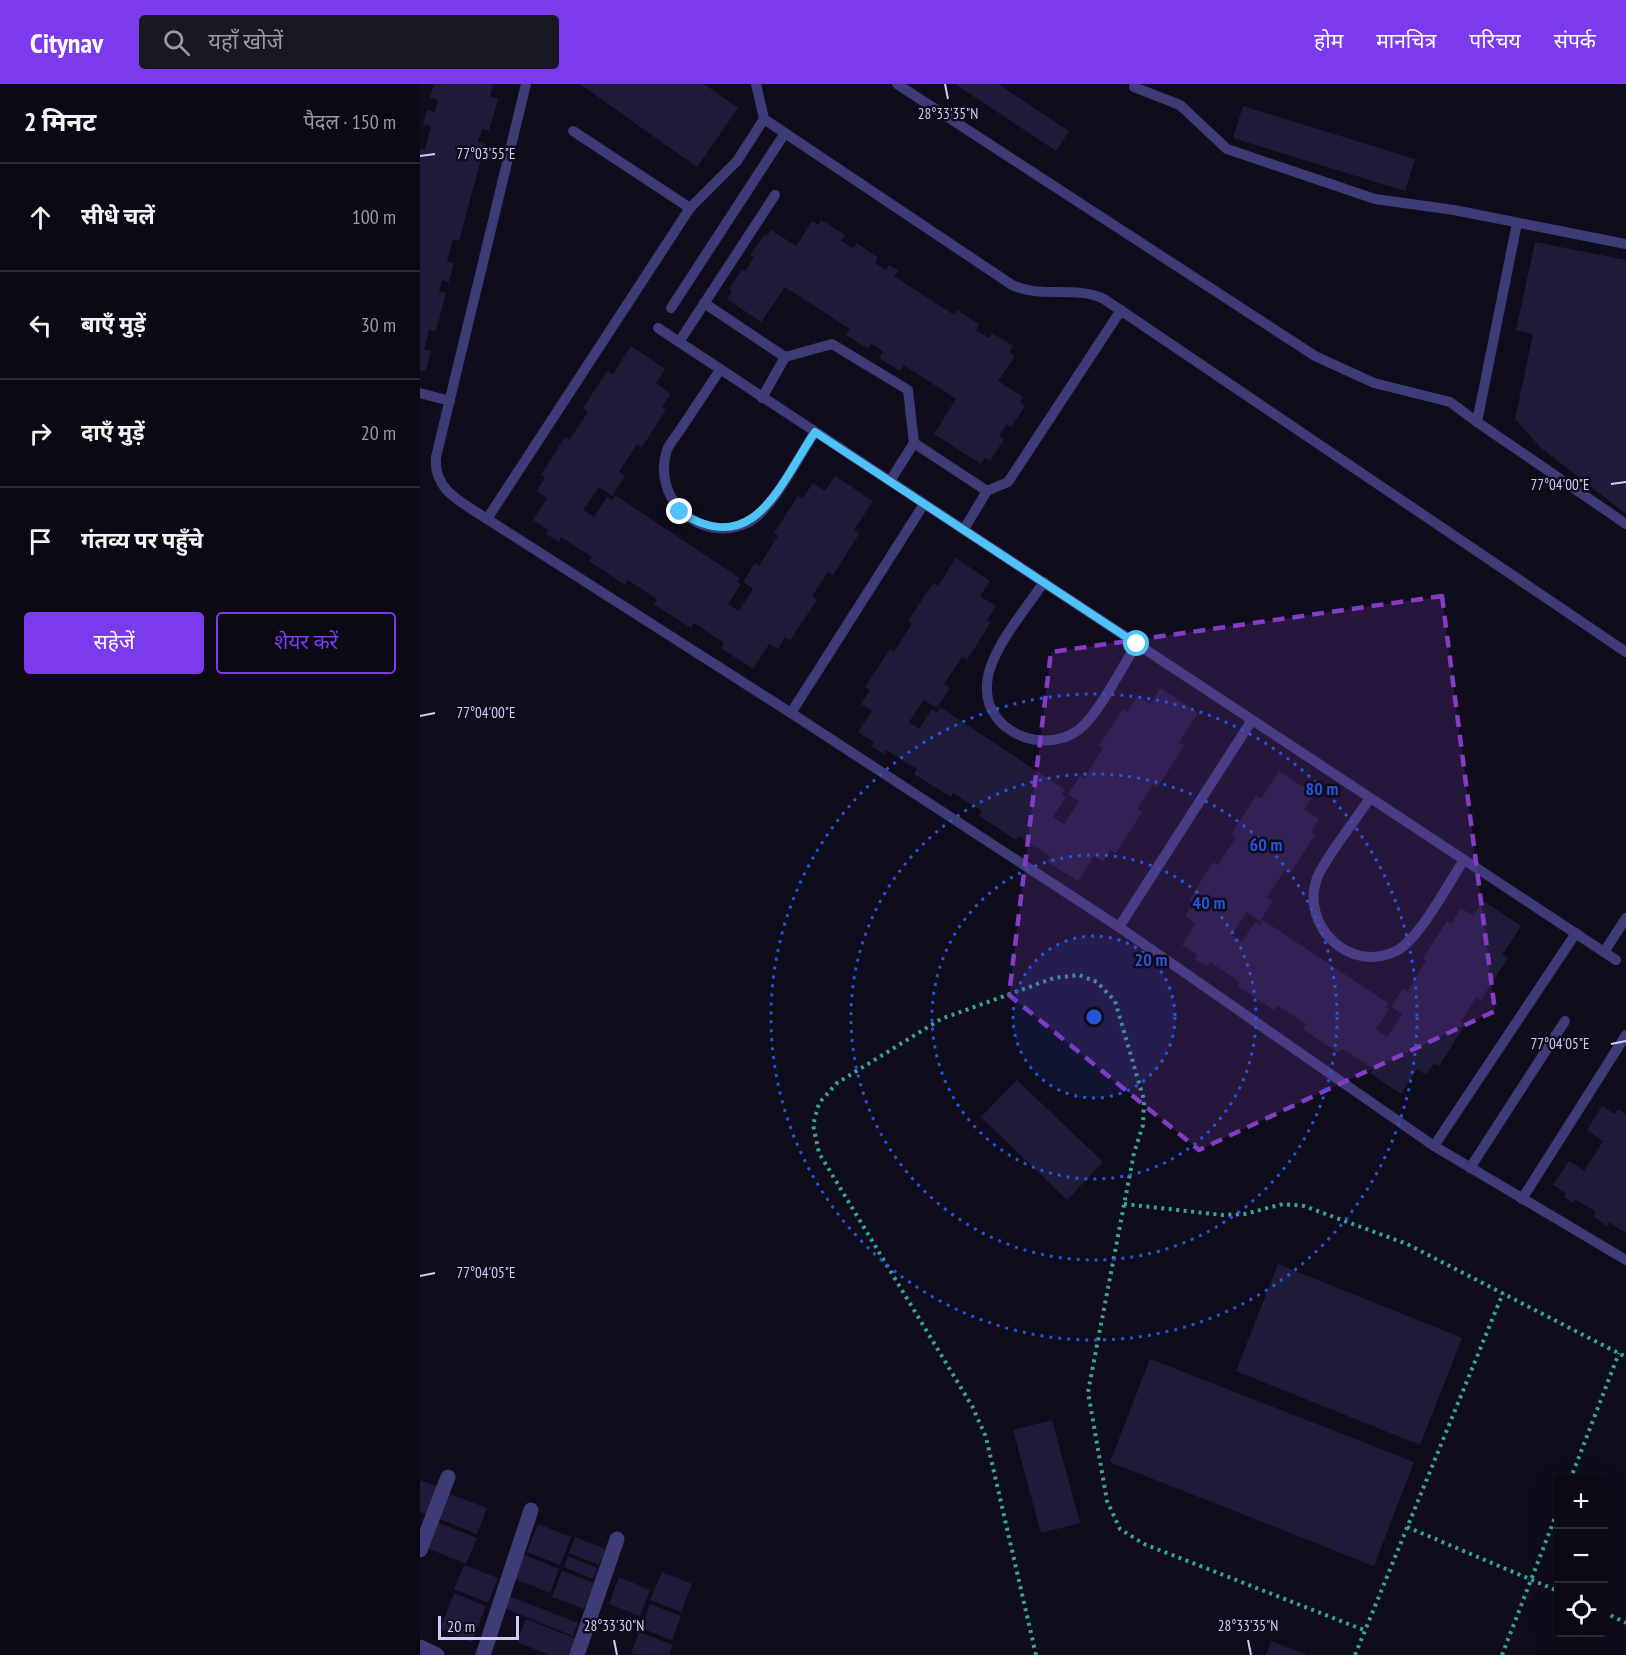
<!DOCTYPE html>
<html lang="hi">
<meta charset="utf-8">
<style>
body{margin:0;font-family:"PT Sans Narrow","Noto Sans Devanagari",sans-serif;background:#191822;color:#f1f3f6}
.controls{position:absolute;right:18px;bottom:18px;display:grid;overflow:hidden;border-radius:6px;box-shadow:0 6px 24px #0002}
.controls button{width:54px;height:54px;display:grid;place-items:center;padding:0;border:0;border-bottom:2px solid #2b2b34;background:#0b0a14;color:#f1f3f6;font:30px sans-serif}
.scale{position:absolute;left:18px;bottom:15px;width:81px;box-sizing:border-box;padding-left:6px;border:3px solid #d0ccfa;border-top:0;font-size:16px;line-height:21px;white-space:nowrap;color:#d0ccfa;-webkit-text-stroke:4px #0f0d1b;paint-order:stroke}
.stop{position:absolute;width:18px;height:18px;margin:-14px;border:4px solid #4fc3f7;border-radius:50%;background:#fff}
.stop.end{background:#4fc3f7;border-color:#fff;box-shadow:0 2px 6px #0008}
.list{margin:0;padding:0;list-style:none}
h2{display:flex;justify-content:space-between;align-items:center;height:78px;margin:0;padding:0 24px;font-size:26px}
h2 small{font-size:20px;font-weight:400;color:#9a9aa0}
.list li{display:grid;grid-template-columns:39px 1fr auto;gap:18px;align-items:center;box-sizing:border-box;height:108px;padding:0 24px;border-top:2px solid #2b2b34}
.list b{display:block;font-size:22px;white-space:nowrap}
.list em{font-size:20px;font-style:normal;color:#9a9aa0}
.actions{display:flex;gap:12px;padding:18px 24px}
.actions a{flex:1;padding:14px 0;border:2px solid #7c3aed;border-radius:6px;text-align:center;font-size:21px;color:#7c3aed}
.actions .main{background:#7c3aed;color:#fff}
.icon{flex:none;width:33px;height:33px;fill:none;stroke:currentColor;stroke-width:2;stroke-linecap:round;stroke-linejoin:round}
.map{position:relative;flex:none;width:1206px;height:1571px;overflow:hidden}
header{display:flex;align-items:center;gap:36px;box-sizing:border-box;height:84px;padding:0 30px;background:#7c3aed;color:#fff}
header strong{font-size:28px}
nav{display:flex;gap:33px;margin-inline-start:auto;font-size:21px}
.search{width:420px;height:54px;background:#191822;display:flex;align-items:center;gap:15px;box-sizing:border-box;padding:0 21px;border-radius:6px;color:#9a9aa0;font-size:22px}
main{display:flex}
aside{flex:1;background:#0b0a14}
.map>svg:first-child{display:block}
.building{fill:#201b3a}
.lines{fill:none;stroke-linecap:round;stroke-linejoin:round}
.path{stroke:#38a399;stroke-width:4;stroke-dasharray:3 4.5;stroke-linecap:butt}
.service{stroke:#3d3c76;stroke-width:10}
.minor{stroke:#3d3c76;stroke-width:15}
.route{stroke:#4fc3f7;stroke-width:8}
.marked{fill:#843cc5;fill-opacity:0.2;stroke:#843cc5;stroke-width:4.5;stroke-dasharray:12 8;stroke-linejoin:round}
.ticks{fill:none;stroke:#d0ccfa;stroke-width:2}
.ring{fill:none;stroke:#2654da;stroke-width:3;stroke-dasharray:3 6}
.ticks-label{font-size:15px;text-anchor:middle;fill:#d0ccfa;stroke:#0f0d1b;stroke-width:5;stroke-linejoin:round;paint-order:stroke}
.centre{fill:#2654da;stroke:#0f0d1b;stroke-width:3}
.ring-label{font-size:18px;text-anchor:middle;font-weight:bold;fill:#2654da;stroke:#0f0d1b;stroke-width:5;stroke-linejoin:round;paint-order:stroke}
</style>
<header>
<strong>Citynav</strong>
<div class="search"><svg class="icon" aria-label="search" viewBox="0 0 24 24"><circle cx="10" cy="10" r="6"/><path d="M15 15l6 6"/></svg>यहाँ खोजें</div>
<nav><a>होम</a><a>मानचित्र</a><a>परिचय</a><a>संपर्क</a></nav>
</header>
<main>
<aside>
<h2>2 मिनट<small>पैदल · 150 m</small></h2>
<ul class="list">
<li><svg class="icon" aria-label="ahead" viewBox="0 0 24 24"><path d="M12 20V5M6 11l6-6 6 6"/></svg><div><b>सीधे चलें</b></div><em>100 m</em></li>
<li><svg class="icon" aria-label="left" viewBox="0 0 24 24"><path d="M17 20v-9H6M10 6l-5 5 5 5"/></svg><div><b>बाएँ मुड़ें</b></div><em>30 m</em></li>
<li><svg class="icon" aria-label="right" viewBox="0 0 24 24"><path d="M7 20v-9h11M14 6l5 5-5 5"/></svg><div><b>दाएँ मुड़ें</b></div><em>20 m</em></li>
<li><svg class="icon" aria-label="arrive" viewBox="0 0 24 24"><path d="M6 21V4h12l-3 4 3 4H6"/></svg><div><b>गंतव्य पर पहुँचे</b></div></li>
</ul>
<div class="actions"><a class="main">सहेजें</a><a>शेयर करें</a></div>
</aside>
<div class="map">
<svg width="1206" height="1571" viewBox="0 0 1206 1571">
<rect width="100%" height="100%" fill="#0f0d1b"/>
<g class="building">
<path d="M 14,0 L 73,0 L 70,13 L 78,15 L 69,47 L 62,45 L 58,58 L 65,60 L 39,157 L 33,155 L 27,177 L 34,179 L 29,198 L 22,196 L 19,207 L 26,209 L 16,247 L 9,246 L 4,265 L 11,267 L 6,287 L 0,286 L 0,65 L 5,66 L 11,42 L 3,40 L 7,26 L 15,28 L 18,16 L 10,14 Z"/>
<path d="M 160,0 L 284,0 L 318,24 L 277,83 Z"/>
<path d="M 535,0 L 578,0 L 649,47 L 636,67 Z"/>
<path d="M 823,22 L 995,75 L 985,107 L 813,54 Z"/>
<path d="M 401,136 L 425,151 L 421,157 L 433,164 L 437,159 L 458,174 L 455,179 L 466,186 L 469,181 L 478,187 L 474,192 L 534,231 L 537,226 L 559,240 L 556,246 L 569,254 L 572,249 L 593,262 L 589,268 L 595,272 L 578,297 L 603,313 L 600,318 L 605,322 L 591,343 L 587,340 L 579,352 L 584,355 L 570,377 L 565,374 L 561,380 L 514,350 L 536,315 L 484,281 L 480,287 L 459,274 L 463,267 L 451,260 L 448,265 L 426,251 L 430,245 L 365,203 L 341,238 L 307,215 L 312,207 L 309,205 L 322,185 L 325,187 L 334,174 L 330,171 L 344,151 L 346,153 L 351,146 L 376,162 L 392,137 L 398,141 Z"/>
<path d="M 1115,158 L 1206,176 L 1206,430 L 1120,363 L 1095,335 L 1113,250 L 1096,246 Z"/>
<path d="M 211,262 L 245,285 L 236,299 L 251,310 L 242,323 L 246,326 L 222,363 L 217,360 L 199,388 L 205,392 L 192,412 L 179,403 L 163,426 L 174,433 L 187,413 L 192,416 L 195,411 L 320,494 L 317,498 L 321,500 L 308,520 L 319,527 L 333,505 L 323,498 L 335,479 L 339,482 L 358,452 L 354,449 L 378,412 L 382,415 L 393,399 L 405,407 L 415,392 L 453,417 L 434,446 L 439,450 L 413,491 L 408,488 L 392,512 L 397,516 L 370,556 L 365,553 L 358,565 L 349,560 L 333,585 L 301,564 L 304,559 L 274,539 L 271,544 L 234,520 L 237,515 L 208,496 L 205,501 L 169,477 L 172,473 L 141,453 L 139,458 L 126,450 L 128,446 L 113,436 L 127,414 L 116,407 L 125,394 L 121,391 L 145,353 L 149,356 L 168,328 L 163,324 L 187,287 L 193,290 Z"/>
<path d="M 536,474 L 570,497 L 560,512 L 576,522 L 567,536 L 571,538 L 547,576 L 542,573 L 524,600 L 530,604 L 517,624 L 504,616 L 489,638 L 499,645 L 512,625 L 517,628 L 520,623 L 645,706 L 642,710 L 646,713 L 633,733 L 644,740 L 659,717 L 648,710 L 660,692 L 664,694 L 683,664 L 679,662 L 703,625 L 707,628 L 718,611 L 730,620 L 740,604 L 778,629 L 759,658 L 764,662 L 737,704 L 733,701 L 717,725 L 722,728 L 696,769 L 690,766 L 683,778 L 674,772 L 658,797 L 626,777 L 630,772 L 599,752 L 596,756 L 559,732 L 562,727 L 533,709 L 531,713 L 494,690 L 497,685 L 466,666 L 464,670 L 451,662 L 454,658 L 438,648 L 452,627 L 441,620 L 450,606 L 445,603 L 470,565 L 474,568 L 492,540 L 488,537 L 513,499 L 518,502 Z"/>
<path d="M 859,687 L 894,710 L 884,725 L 899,735 L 891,748 L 895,751 L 871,788 L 866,785 L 847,813 L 853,817 L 840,837 L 827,828 L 812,851 L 822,858 L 835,838 L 840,841 L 843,836 L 968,919 L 966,923 L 969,926 L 956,945 L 967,953 L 982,930 L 971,923 L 983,904 L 987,907 L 1006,877 L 1003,874 L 1027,837 L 1031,840 L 1041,824 L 1053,832 L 1063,817 L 1101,842 L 1082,871 L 1088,874 L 1061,916 L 1056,913 L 1041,938 L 1045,941 L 1019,982 L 1014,979 L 1006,991 L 997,985 L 981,1010 L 950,989 L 953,984 L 922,965 L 919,969 L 883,945 L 886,940 L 857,921 L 854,926 L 817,902 L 820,898 L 790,878 L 787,883 L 775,875 L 777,871 L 762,861 L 775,840 L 765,832 L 773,819 L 769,816 L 793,778 L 798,781 L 816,753 L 811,750 L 836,712 L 841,715 Z"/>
<path d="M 597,996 L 683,1078 L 647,1116 L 561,1033 Z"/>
<path d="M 1182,1022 L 1194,1030 L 1198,1025 L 1206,1030 L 1206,1149 L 1189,1138 L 1187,1142 L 1173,1132 L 1176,1128 L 1155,1115 L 1153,1119 L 1144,1113 L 1146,1109 L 1133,1101 L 1149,1077 L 1164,1087 L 1183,1057 L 1167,1046 Z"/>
<path d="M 858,1180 L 1042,1254 L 1000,1361 L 816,1287 Z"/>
<path d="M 730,1275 L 994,1378 L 954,1482 L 690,1378 Z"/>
<path d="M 632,1336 L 660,1439 L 621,1449 L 593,1346 Z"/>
<path d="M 0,1396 L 18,1403 L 7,1431 L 0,1428 Z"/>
<path d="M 27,1409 L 67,1424 L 57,1450 L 17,1434 Z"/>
<path d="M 17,1438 L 57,1454 L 46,1480 L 7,1464 Z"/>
<path d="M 118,1440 L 151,1453 L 140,1481 L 107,1468 Z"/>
<path d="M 155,1453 L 185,1465 L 179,1481 L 149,1469 Z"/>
<path d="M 102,1470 L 139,1485 L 130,1509 L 93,1494 Z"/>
<path d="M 148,1472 L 177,1484 L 173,1495 L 144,1483 Z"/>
<path d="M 44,1481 L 78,1494 L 68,1519 L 34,1505 Z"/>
<path d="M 142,1487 L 174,1499 L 164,1525 L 132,1513 Z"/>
<path d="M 242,1488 L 272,1500 L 261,1528 L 230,1516 Z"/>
<path d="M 199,1493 L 230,1506 L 220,1532 L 189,1520 Z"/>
<path d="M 34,1509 L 66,1522 L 52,1558 L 20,1545 Z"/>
<path d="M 89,1512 L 158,1539 L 153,1552 L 84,1524 Z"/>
<path d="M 230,1520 L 261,1532 L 252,1556 L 221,1544 Z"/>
<path d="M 106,1535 L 156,1555 L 150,1571 L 130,1571 L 97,1558 Z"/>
<path d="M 219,1548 L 253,1561 L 249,1571 L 211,1570 Z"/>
<path d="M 851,1557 L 887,1571 L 846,1571 Z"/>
</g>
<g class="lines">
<g class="path">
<path d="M 704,1120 L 802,1131 L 825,1130 L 863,1120 L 884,1122 L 987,1160 L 1206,1273"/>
<path d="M 1150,1396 L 1199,1269"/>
<path d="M 987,1443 L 1138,1507"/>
<path d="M 1184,1528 L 1206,1539"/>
<path d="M 616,1571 L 566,1353 L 552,1322 L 399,1069 L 393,1041 L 399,1019 L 417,999 L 521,935 L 634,894 L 659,891 L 677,898 L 695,917 L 724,1016 L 723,1041 L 714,1069 L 668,1308 L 687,1417 L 700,1445 L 724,1460 L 944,1546"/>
<path d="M 935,1571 L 1083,1209"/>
<path d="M 1082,1571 L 1138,1426"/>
</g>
<g class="service">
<path d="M 106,0 L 16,373 C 13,407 42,418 67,435 L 371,629 L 699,843 L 1014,1062 L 1206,1176"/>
<path d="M 336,0 L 344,35 L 592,201 C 621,215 655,201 684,215 L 1206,568"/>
<path d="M 477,0 L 895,272 L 954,299 L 1030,318 L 1057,338 L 1097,139"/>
<path d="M 714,3 L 760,21 L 807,65 L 955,115 L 1034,126 L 1206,160"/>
<path d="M 153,47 L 270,124"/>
<path d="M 284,219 L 365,273 L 412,260 L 488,306 L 494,359 L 567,407"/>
<path d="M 251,224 L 365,49"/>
<path d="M 238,244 L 1196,876"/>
<path d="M 259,258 L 355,111"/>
<path d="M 300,286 C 287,305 275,324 262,343 C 258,350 250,358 247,366 C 231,414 280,461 327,439 C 352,427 379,372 395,348"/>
<path d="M 0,309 L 30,317"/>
<path d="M 342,314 L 365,273"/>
<path d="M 1057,338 L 1206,440"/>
<path d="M 470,397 L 494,359"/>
<path d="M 67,435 L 270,124 L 317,77 L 344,35"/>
<path d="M 544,445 L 567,407 L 588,398 L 701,226"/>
<path d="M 624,498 C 606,525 569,567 567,600 C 563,651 632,675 665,640 C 682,623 703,581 717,560"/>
<path d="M 371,629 L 504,420"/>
<path d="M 950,714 C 937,734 905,774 897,794 C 880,842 930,890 976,867 C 999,856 1029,798 1044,776"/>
<path d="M 699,843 L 832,636"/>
<path d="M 1184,868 L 1206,834"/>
<path d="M 1014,1062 L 1156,849"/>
<path d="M 1050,1084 L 1145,937"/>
<path d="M 1102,1115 L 1206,951"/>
</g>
<g class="minor">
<path d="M 0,1466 L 28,1393"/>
<path d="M 0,1563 L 17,1571"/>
<path d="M 63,1571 L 111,1426"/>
<path d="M 157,1571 L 197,1455"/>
</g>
</g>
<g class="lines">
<path class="route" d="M 260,428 C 334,476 360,400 395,348 L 717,560"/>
</g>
<path class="marked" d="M 1022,512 L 1075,927 L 779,1066 L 589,911 L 631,568 Z"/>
<path class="ticks" d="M 525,0 L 528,15M 0,72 L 15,70M 1191,400 L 1206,398M 0,632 L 15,629M 1191,960 L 1206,957M 0,1192 L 15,1189M 194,1556 L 197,1571M 828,1556 L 831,1571"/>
<circle cx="674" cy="933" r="81" fill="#2654da" fill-opacity=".12"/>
<g class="ring">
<circle cx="674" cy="933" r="81"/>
<circle cx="674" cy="933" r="162"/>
<circle cx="674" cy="933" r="243"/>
<circle cx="674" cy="933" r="323"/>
</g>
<g class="ticks-label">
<text x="528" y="35">28°33'35"N</text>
<text x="66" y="75">77°03'55"E</text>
<text x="1140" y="406">77°04'00"E</text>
<text x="66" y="634">77°04'00"E</text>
<text x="1140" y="965">77°04'05"E</text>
<text x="66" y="1194">77°04'05"E</text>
<text x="194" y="1547">28°33'30"N</text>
<text x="828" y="1547">28°33'35"N</text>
</g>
<circle cx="674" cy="933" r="9" class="centre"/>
<g class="ring-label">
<text x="902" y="711">80 m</text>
<text x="846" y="767">60 m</text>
<text x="789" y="825">40 m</text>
<text x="731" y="882">20 m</text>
</g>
</svg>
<div class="controls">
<button>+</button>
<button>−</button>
<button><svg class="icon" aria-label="locate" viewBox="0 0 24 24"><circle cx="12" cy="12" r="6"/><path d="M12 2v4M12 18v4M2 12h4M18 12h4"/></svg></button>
</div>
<div class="scale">20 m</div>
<div class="stop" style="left:717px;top:560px"></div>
<div class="stop end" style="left:260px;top:428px"></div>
</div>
</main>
